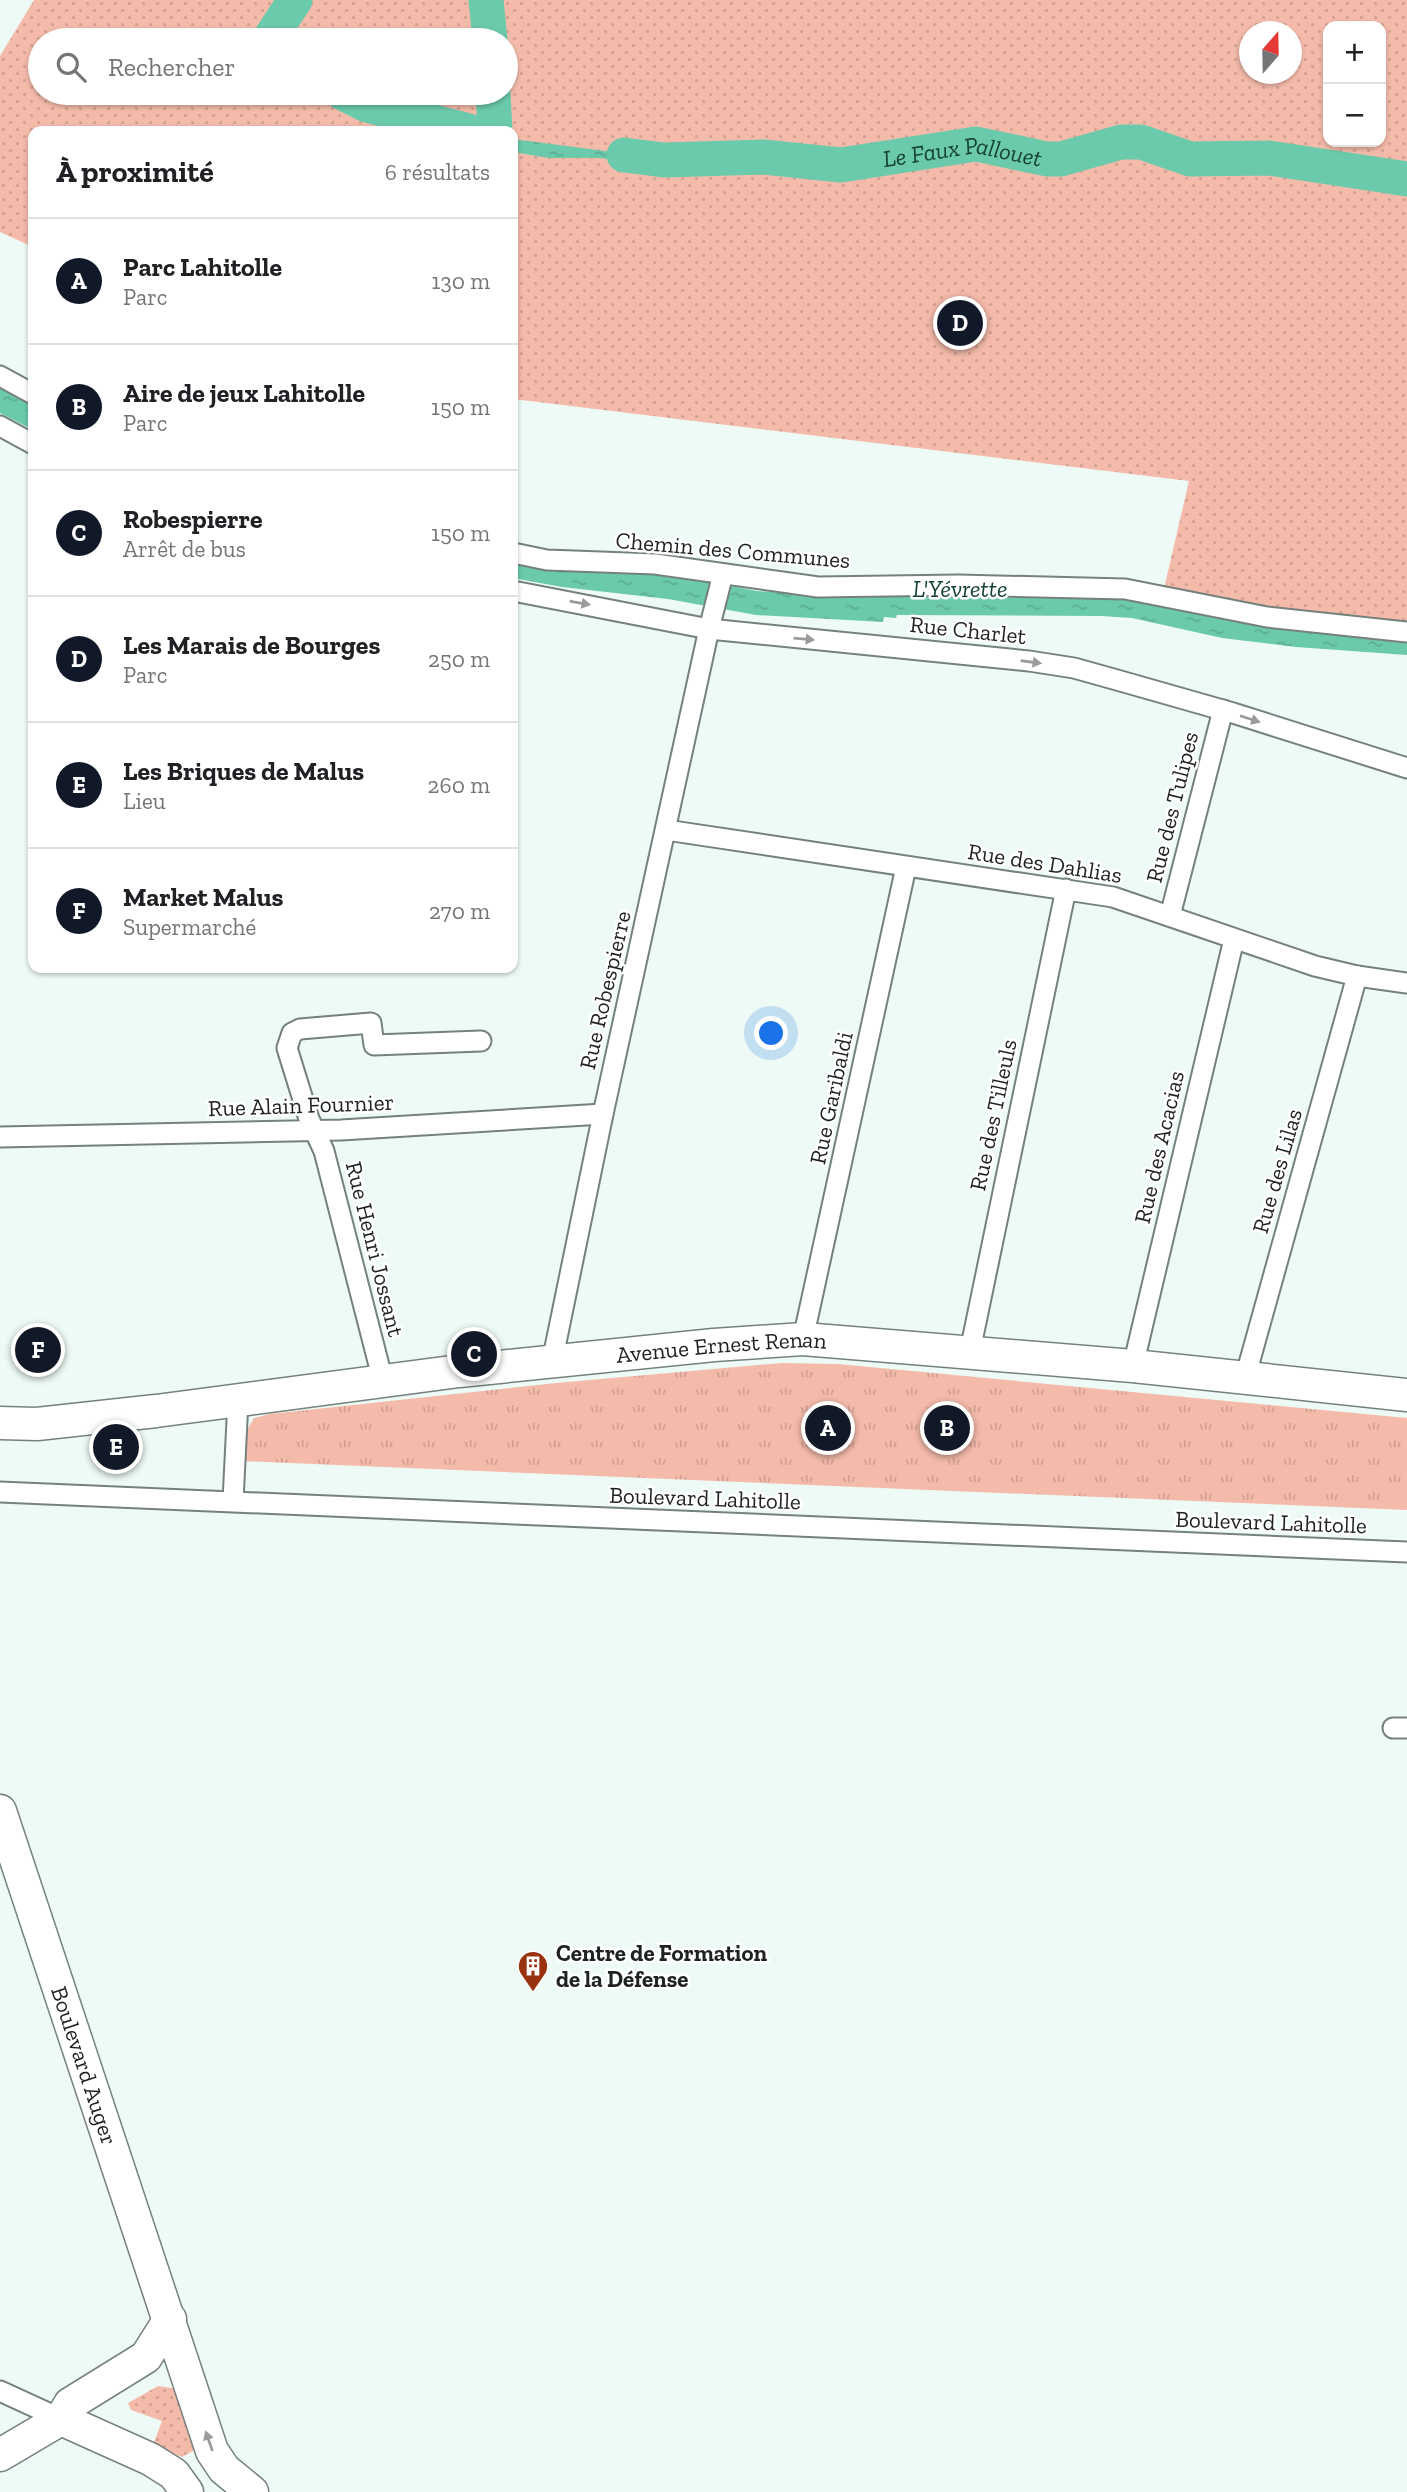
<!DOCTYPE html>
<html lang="fr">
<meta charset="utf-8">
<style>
body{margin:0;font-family:"Zilla Slab",serif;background:#f2f2f2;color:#202124}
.controls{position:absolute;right:21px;top:21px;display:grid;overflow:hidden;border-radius:14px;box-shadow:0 2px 5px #0004}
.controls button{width:63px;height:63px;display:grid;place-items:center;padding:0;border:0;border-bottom:2px solid #e0e0e0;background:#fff;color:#202124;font:35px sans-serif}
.compass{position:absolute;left:1239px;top:21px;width:63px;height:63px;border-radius:50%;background:#fff;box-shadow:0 2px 5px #0004;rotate:20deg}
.you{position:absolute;left:772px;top:1034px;width:24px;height:24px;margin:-18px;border:5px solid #fff;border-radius:50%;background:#1a73e8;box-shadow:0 0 0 10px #1a73e833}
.badge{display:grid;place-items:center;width:46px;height:46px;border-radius:50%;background:#111827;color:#fff;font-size:23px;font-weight:700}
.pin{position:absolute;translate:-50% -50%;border:4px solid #fff;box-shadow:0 2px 7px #0006}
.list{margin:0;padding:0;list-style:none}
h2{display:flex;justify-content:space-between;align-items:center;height:91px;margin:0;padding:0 28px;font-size:30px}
h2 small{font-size:23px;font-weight:400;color:#757577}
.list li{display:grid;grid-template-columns:46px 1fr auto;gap:21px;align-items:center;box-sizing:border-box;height:126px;padding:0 28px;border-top:2px solid #e0e0e0}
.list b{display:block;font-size:26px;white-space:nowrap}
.list p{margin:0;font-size:23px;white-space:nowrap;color:#757577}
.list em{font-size:23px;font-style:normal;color:#757577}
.icon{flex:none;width:38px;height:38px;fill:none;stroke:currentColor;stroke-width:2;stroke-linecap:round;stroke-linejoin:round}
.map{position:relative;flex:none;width:1407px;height:2492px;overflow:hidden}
.search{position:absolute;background:#fff;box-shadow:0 2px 5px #0004;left:28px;top:28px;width:490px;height:77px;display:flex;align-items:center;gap:18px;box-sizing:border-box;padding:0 24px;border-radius:38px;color:#757577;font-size:26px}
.panel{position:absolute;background:#fff;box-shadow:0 2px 5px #0004;left:28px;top:126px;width:490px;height:847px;border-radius:14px}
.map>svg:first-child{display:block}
.grass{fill:url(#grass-tufts)}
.garden{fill:url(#garden-dots);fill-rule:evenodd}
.water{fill:url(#water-ripples)}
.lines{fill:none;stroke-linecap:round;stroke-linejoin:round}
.river{stroke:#6bcaab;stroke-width:35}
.street-casing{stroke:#75817c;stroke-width:23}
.primary-casing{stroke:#75817c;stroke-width:35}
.street{stroke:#fff;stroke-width:19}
.primary{stroke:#fff;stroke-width:32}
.oneway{fill:#9a9c9b}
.labels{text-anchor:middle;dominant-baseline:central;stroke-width:5;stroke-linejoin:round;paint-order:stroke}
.street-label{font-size:23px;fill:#1e2321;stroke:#fff}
.poi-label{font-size:23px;font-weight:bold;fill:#1e2321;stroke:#fff;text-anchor:start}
.water-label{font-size:24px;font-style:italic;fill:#164134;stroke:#fff}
</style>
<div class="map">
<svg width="1407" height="2492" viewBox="0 0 1407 2492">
<defs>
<pattern id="grass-tufts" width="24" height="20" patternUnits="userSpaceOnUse" patternTransform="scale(1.75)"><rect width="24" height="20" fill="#f5bbaa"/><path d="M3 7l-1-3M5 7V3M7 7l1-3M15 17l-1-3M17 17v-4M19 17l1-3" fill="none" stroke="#d2a092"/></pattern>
<pattern id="garden-dots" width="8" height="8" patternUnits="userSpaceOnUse" patternTransform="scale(1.75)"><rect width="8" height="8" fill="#f5bbaa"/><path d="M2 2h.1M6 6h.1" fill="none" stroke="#d2a092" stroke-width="1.8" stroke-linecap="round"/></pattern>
<pattern id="water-ripples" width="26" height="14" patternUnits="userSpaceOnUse" patternTransform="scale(1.75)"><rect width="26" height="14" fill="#6bcaab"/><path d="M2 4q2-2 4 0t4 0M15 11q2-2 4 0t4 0" fill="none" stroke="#5cad93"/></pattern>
</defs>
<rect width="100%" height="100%" fill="#edfaf5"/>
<path class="grass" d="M 782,1363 L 838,1364 L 1407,1418 L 1407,1510 L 240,1461 L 243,1437 L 254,1418 L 270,1414 L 556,1383 Z"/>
<g class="garden">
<path d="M 34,0 L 1407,0 L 1407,648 L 1168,618 L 1160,606 L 1189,481 L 513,399 L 513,131 L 33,131 L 33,247 L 0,232 L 0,56 ZM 1328,26 L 1381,26 L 1381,142 L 1328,142 ZM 1250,32 L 1292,32 L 1292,74 L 1250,74 ZM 40,40 L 506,40 L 506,93 L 40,93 Z"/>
<path d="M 158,2386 L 179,2389 L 200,2447 L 182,2457 L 153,2445 L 162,2421 L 131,2410 L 128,2403 Z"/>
</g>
<g class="water">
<path d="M 326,93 L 339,93 L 359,103 L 471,131 L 443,131 L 367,111 Z"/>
<path d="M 513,139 L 682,161 L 762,156 L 852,166 L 968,143 L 1055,161 L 1131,140 L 1189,158 L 1274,158 L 1407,181 L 1407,191 L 1270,169 L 1189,168 L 1137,150 L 1106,157 L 1071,172 L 1053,172 L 975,154 L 851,176 L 776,168 L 722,165 L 684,169 L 600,158 L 549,158 L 513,152 Z"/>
<path d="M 0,387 L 33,405 L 33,430 L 0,413 Z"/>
<path d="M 513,560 L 544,567 L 684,577 L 757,591 L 857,598 L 888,596 L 1121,599 L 1263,626 L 1337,630 L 1407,643 L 1407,655 L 1296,647 L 1222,638 L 1132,618 L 1101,616 L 897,615 L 896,618 L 884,617 L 883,622 L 756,615 L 668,599 L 562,587 L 513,578 Z"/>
</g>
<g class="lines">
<g class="river">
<path d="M 486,0 L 490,40"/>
<path d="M 269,40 L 295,0"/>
<path d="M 343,93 L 367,105 L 469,131"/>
<path d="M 493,93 L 495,131"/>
<path id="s1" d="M 624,155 L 664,160 L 763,157 L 841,165 L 976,144 L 1047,159 L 1061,159 L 1121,142 L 1141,142 L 1190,159 L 1269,158 L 1407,179"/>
</g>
<g class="street-casing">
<g id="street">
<path d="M 0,376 L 33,394"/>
<path d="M 0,426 L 33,444"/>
<path d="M 513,553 L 547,560 L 655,564 L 818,587 L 959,585 L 1125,589 L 1267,617 L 1407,632"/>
<path d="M 513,591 L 709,629 L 1029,661 L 1074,668 L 1117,680 L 1233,713 L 1407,768"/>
<path d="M 666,830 L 1113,897 L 1315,966 L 1357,976 L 1407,983"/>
<path d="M 1170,916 L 1223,710"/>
<path d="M 0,1137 L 341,1130 L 603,1114"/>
<path d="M 803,1339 L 906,867"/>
<path d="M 970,1351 L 1066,889"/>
<path d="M 552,1362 L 603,1114 L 709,629 L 723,574"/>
<path d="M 1133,1366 L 1234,939"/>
<path d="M 1245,1378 L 1357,976"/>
<path d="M 383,1381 L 324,1151 L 309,1119 L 287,1048 L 292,1033 L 300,1029 L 371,1023 L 374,1045 L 481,1041"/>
<path d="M 0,1492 L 1407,1552"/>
<path d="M 233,1501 L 238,1400"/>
<path d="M 1393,1728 L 1407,1728"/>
<path d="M 0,2391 L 61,2419"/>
</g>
</g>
<g class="primary-casing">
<g id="primary">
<path id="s2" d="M 0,1423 L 37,1424 L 156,1411 L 459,1371 L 714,1345 L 803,1339 L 1133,1366 L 1407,1395"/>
<path id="s3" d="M 0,1811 L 212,2451 L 224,2469 L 252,2492"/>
<path d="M 61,2419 L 150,2459 L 174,2474 L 187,2492"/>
<path d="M 0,2455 L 61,2419 L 70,2404 L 146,2357 L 170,2319"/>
</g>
</g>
<use href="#street" class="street"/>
<use href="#primary" class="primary"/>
</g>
<defs><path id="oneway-solid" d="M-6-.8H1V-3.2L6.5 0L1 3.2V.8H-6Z" transform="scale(1.75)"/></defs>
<g class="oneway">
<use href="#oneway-solid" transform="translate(580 603) rotate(10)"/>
<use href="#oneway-solid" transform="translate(804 639) rotate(5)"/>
<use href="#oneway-solid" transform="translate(1031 662) rotate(8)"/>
<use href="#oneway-solid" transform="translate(1250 719) rotate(18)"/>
<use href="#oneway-solid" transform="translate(209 2441) rotate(-109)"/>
</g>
<defs>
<g id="building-pin" transform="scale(1.575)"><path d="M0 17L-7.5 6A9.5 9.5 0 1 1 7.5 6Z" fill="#99320f" stroke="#fff"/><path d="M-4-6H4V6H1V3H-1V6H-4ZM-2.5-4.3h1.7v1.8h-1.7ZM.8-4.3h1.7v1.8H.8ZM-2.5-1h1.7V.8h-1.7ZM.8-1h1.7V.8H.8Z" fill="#fff"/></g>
</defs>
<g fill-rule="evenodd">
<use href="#building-pin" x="533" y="1966"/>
</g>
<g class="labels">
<g class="street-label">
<text transform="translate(733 550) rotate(5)">Chemin des Communes</text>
<text transform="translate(968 630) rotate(6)">Rue Charlet</text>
<text transform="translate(1172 807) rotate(-76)">Rue des Tulipes</text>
<text transform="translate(1045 863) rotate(9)">Rue des Dahlias</text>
<text transform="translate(605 990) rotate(-77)">Rue Robespierre</text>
<text transform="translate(831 1098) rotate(-78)">Rue Garibaldi</text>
<text transform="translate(301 1105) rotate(-2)">Rue Alain Fournier</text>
<text transform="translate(993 1115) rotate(-78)">Rue des Tilleuls</text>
<text transform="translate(1159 1147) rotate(-77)">Rue des Acacias</text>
<text transform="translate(1277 1171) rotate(-74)">Rue des Lilas</text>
<text transform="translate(375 1249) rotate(76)">Rue Henri Jossant</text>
<text stroke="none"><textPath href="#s2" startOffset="726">Avenue Ernest Renan</textPath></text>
<text transform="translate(705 1498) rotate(2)">Boulevard Lahitolle</text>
<text transform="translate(1271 1522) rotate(2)">Boulevard Lahitolle</text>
<text stroke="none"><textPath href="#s3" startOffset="268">Boulevard Auger</textPath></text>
</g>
<g class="poi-label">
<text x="556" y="1953">Centre de Formation<tspan x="556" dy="26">de la Défense</tspan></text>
</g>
<g class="water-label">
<text stroke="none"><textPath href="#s1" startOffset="341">Le Faux Pallouet</textPath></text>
<text x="960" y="588">L'Yévrette</text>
</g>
</g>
</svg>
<div class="controls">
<button>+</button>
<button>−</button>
</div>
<svg class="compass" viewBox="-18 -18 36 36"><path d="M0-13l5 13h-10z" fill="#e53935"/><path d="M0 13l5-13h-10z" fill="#757577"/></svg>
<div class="you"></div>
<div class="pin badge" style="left:828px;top:1428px">A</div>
<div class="pin badge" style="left:947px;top:1428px">B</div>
<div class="pin badge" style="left:474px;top:1354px">C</div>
<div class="pin badge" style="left:960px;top:323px">D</div>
<div class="pin badge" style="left:116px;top:1447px">E</div>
<div class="pin badge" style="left:38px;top:1350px">F</div>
<div class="search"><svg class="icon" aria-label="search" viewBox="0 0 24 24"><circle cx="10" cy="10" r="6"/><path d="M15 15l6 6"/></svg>Rechercher</div>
<section class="panel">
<h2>À proximité<small>6 résultats</small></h2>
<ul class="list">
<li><span class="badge">A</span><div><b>Parc Lahitolle</b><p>Parc</p></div><em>130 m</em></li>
<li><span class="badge">B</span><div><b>Aire de jeux Lahitolle</b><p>Parc</p></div><em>150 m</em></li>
<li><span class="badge">C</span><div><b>Robespierre</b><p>Arrêt de bus</p></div><em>150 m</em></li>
<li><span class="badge">D</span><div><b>Les Marais de Bourges</b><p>Parc</p></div><em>250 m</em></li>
<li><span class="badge">E</span><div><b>Les Briques de Malus</b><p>Lieu</p></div><em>260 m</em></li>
<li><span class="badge">F</span><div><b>Market Malus</b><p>Supermarché</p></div><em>270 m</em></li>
</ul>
</section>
</div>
